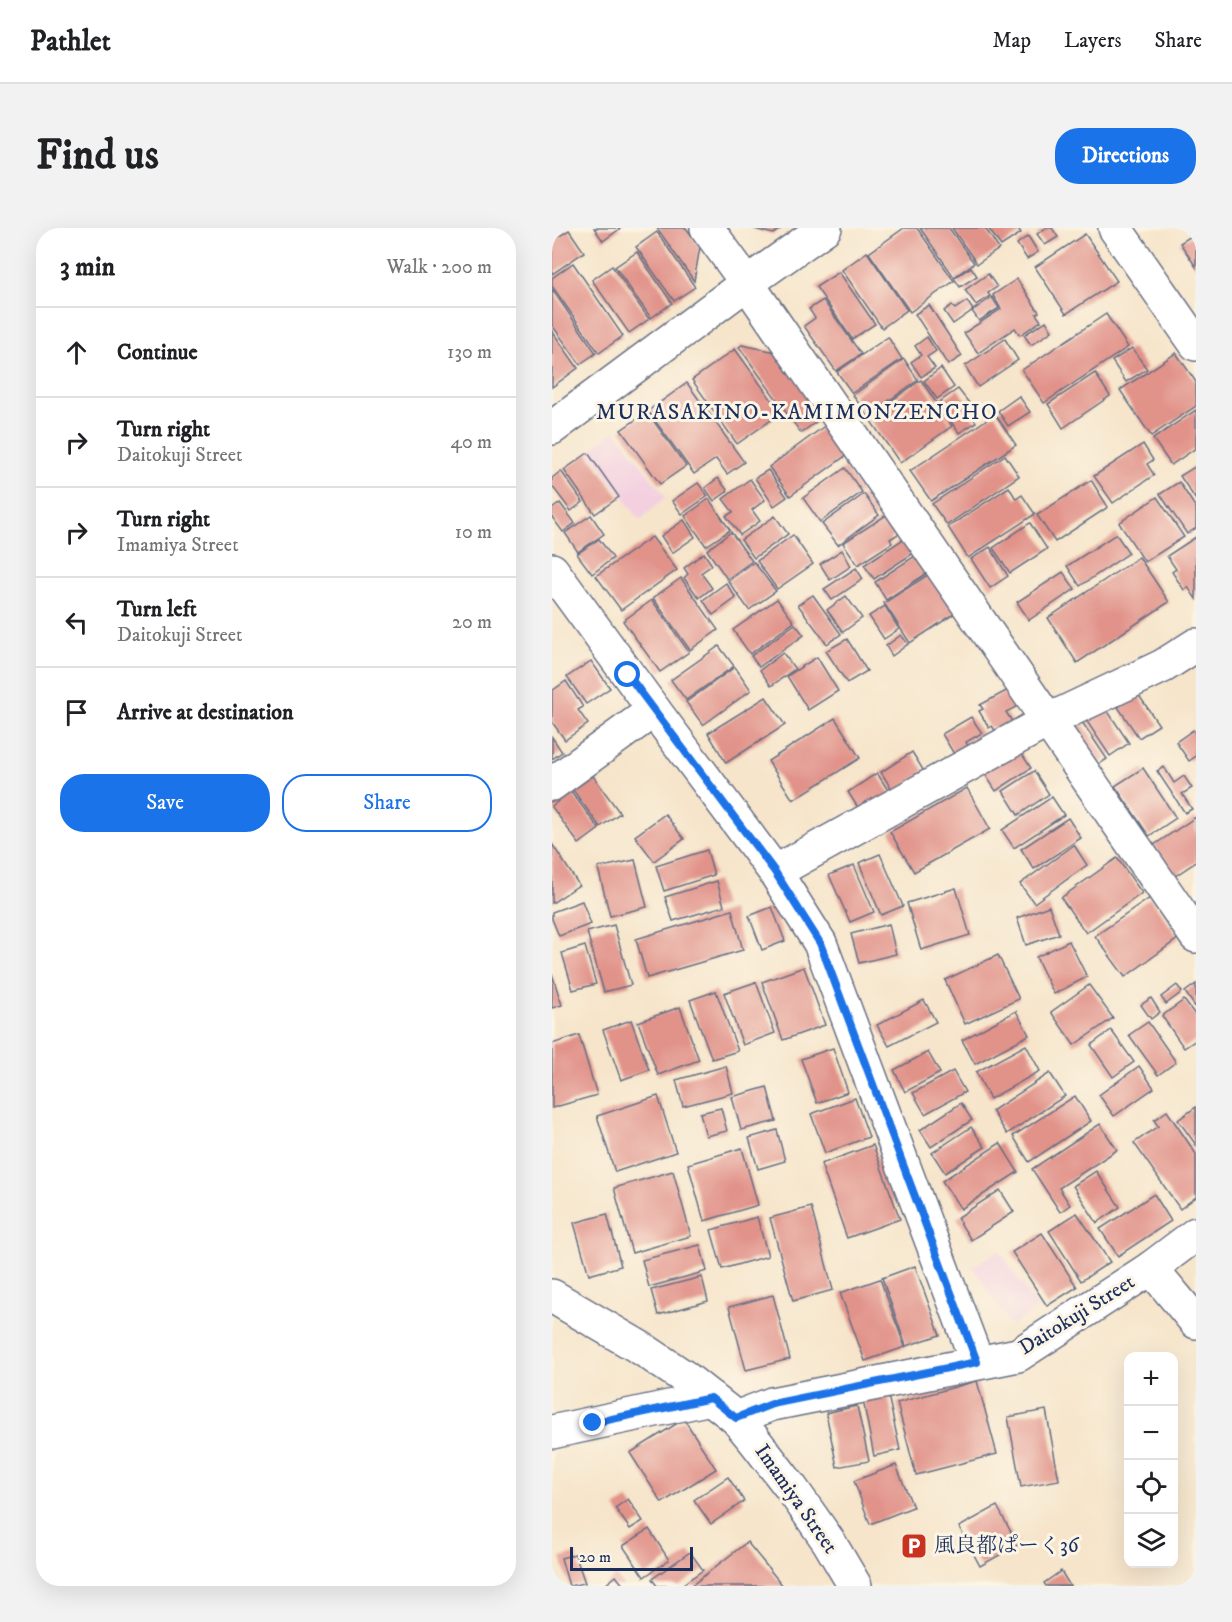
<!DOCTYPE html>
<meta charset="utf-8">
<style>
body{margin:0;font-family:"IM FELL DW Pica","Noto Serif JP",serif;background:#f2f2f2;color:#202124}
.controls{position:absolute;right:18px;bottom:18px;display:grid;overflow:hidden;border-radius:12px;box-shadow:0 6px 24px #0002}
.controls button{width:54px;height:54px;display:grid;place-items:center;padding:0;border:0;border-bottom:2px solid #e0e0e0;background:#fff;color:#202124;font:30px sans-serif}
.scale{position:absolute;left:18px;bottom:15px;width:123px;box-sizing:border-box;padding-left:6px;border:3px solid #1b2f5e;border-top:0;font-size:16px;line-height:21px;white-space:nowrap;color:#1b2f5e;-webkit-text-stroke:4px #fcf5e5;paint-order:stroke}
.stop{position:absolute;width:18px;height:18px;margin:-14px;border:4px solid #1a73e8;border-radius:50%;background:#fff}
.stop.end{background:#1a73e8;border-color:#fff;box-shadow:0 2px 6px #0008}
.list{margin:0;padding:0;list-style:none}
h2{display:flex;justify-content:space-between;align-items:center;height:78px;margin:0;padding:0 24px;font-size:26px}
h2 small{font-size:20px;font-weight:400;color:#757577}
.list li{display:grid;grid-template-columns:39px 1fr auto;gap:18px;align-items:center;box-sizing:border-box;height:90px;padding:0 24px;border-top:2px solid #e0e0e0}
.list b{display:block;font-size:22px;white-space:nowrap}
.list p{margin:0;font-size:20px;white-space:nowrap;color:#757577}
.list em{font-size:20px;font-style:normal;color:#757577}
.actions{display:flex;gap:12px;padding:18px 24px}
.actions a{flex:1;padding:14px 0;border:2px solid #1a73e8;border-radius:24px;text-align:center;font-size:21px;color:#1a73e8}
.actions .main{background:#1a73e8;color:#fff}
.icon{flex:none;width:33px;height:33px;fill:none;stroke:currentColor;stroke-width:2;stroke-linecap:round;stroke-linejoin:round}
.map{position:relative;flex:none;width:644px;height:1358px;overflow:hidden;border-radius:24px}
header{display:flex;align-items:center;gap:36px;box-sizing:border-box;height:84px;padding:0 30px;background:#fff;border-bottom:2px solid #e0e0e0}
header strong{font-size:28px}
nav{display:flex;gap:33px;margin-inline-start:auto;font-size:21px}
.intro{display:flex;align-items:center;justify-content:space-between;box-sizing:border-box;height:144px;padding:0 36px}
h1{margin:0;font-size:42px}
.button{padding:15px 27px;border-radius:24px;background:#1a73e8;color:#fff;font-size:21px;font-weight:700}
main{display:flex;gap:36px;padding:0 36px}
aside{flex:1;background:#fff;border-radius:24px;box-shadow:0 6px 24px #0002}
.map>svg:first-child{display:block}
.built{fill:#f3cfe0}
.building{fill:#e19289}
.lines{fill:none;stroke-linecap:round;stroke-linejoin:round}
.street-casing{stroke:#686f84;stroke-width:36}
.secondary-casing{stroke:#686f84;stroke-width:36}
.street{stroke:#fff;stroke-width:33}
.secondary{stroke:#fff;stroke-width:33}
.route{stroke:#1a73e8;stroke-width:8}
.labels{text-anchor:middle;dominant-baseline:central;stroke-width:6;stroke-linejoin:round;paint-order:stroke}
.street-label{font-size:21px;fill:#1b2f5e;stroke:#fcf5e5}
.poi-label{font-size:21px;fill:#1b2f5e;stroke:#fcf5e5;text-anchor:start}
.neighbourhood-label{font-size:22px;letter-spacing:1.5px;fill:#1b2f5e;stroke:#fcf5e5}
</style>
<header>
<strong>Pathlet</strong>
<nav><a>Map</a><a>Layers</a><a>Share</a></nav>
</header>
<div class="intro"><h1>Find us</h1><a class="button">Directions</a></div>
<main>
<aside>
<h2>3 min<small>Walk · 200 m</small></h2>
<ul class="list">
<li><svg class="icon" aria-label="ahead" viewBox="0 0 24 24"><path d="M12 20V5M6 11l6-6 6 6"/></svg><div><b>Continue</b></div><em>130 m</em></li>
<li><svg class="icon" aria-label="right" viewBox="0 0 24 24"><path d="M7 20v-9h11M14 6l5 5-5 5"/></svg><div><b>Turn right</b><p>Daitokuji Street</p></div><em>40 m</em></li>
<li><svg class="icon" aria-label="right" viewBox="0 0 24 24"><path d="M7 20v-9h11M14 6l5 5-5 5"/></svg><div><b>Turn right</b><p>Imamiya Street</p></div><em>10 m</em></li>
<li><svg class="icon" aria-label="left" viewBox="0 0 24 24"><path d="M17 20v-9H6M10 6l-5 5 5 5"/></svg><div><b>Turn left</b><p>Daitokuji Street</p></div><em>20 m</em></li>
<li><svg class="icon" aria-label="arrive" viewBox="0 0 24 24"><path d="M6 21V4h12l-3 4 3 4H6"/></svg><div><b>Arrive at destination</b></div></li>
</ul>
<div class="actions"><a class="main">Save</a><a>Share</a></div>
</aside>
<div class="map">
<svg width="644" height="1358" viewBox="0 0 644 1358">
<rect width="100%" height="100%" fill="#fcf5e5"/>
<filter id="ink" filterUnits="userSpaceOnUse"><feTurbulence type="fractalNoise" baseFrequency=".0167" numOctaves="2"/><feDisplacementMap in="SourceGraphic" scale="12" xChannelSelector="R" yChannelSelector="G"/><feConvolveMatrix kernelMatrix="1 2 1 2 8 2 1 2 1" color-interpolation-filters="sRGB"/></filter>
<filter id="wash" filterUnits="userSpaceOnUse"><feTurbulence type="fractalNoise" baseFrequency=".008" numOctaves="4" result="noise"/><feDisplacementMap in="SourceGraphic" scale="24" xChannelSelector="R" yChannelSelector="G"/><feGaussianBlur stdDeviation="1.35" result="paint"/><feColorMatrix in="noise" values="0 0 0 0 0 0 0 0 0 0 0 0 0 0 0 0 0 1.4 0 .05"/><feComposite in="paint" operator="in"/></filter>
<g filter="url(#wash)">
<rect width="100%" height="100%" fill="#f6e5cb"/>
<g class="built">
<path d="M 63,202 L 114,269 L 88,292 L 37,223 Z"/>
<path d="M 447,1022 L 486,1081 L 459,1098 L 421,1039 Z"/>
</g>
<g id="blocks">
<g class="building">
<path d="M 42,0 L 69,0 L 51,13 Z"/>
<path d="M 105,0 L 134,0 L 148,19 L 142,53 Z"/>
<path d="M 199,0 L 230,0 L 221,6 Z"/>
<path d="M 352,0 L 365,0 L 402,53 L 358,84 L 317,25 Z"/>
<path d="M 368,0 L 397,0 L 422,35 L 402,49 Z"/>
<path d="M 400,0 L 433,0 L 447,21 L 425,36 Z"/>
<path d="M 436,0 L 466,0 L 469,5 L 449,18 Z"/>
<path d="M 494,0 L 500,0 L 506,9 L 493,17 L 485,6 Z"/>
<path d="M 17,2 L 32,24 L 0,46 L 0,13 Z"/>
<path d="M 105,4 L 143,59 L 122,73 L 84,19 Z"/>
<path d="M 644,5 L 644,39 L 628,15 Z"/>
<path d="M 533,6 L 565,53 L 514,86 L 483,39 Z"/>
<path d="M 476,8 L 486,24 L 475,31 L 465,16 Z"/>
<path d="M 85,24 L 120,75 L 99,90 L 63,39 Z"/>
<path d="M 315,24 L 355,82 L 330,100 L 290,42 Z"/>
<path d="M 21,35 L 71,108 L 47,125 L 0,58 L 0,50 Z"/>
<path d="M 60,38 L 97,91 L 77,105 L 40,52 Z"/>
<path d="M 419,39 L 425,48 L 408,59 L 402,50 Z"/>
<path d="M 287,44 L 323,96 L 300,111 L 264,59 Z"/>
<path d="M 436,46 L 445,59 L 436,65 L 438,68 L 424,77 L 413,62 Z"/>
<path d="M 465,51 L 487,84 L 484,86 L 489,93 L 468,107 L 463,100 L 426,125 L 412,105 L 449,81 L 441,67 Z"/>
<path d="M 0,61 L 44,125 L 28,136 L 0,97 Z"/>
<path d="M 440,69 L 447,80 L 427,93 L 420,83 Z"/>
<path d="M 271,72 L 309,126 L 284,143 L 252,98 L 263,90 L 257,81 Z"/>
<path d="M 415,73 L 421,82 L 401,96 L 392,83 L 400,77 L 403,81 Z"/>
<path d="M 377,77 L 410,128 L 396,137 L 363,86 Z"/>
<path d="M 554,86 L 576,119 L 492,175 L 470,142 Z"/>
<path d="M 494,93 L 500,103 L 479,117 L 472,107 Z"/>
<path d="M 0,103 L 26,140 L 0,159 Z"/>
<path d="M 336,109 L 350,131 L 300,165 L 285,144 Z"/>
<path d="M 375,109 L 384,123 L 375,129 L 383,140 L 369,149 L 359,134 L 369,127 L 363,118 Z"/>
<path d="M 453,111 L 466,132 L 426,159 L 413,138 Z"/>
<path d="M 190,117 L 224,124 L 272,188 L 249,205 L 187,119 Z"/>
<path d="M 580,120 L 595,141 L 574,154 L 560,133 Z"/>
<path d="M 183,121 L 229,185 L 185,216 L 140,152 Z"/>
<path d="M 624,125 L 644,154 L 644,178 L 599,208 L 568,162 Z"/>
<path d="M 352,131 L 366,152 L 315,188 L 301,167 Z"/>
<path d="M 389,140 L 402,159 L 385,171 L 372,153 Z"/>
<path d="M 543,145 L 558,168 L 511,200 L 496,176 Z"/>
<path d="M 369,152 L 400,198 L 348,235 L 316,189 Z"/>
<path d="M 135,155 L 192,234 L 175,246 L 164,231 L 142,246 L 96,183 Z"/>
<path d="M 406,161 L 417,175 L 413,179 L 424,194 L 407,205 L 386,175 Z"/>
<path d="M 467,168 L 478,184 L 456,198 L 446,183 Z"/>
<path d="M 644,182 L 644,220 L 619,237 L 601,211 Z"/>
<path d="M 95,184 L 134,238 L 108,256 L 69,202 Z"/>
<path d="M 443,186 L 464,217 L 379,273 L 358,243 Z"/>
<path d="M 274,197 L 296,226 L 238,268 L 217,239 Z"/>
<path d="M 591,216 L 601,232 L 595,236 L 602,247 L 561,275 L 542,248 Z"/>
<path d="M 36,225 L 67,269 L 43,286 L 12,242 Z"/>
<path d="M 453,227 L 467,248 L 395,297 L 380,276 Z"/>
<path d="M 644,238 L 644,272 L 628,248 Z"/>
<path d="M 293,240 L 310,264 L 268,294 L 251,270 Z"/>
<path d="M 216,242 L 235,269 L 222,278 L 203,250 Z"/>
<path d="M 9,243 L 31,274 L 19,283 L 0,258 L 0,250 Z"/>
<path d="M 166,250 L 176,263 L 162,273 L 153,260 Z"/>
<path d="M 198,251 L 213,272 L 200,282 L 208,293 L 188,307 L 174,288 L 181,284 L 171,271 Z"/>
<path d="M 539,252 L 556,279 L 503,314 L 485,287 Z"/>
<path d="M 627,254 L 644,280 L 644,300 L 635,306 L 608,266 Z"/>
<path d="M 146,255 L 156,268 L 130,286 L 120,273 Z"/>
<path d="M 457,259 L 464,271 L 470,267 L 483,286 L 416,330 L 396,299 Z"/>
<path d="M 312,266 L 327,287 L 286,317 L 270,296 Z"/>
<path d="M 605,269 L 632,309 L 593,334 L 567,295 Z"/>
<path d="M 157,271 L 178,302 L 154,318 L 133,288 Z"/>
<path d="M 8,275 L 23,295 L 11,304 L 0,289 L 0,281 Z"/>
<path d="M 339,284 L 351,303 L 338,311 L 340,315 L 306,337 L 291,315 Z"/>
<path d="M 39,287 L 52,306 L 26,324 L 13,305 Z"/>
<path d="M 223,288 L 236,306 L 202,330 L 189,312 Z"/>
<path d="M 132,292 L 143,309 L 120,325 L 109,308 Z"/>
<path d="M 478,295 L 495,321 L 458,345 L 441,320 Z"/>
<path d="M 179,304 L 200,333 L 175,351 L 155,322 Z"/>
<path d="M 564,306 L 577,325 L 528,358 L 515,338 Z"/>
<path d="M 241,307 L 261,336 L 225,361 L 205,333 Z"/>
<path d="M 356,308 L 366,322 L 322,351 L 312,337 Z"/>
<path d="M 100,309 L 125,342 L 69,382 L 44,348 Z"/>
<path d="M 644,309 L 644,371 L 636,359 L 632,362 L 620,344 L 624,341 L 615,328 Z"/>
<path d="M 47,311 L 61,330 L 40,346 L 25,326 Z"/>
<path d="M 438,319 L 456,348 L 438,360 L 419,331 Z"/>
<path d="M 290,322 L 299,338 L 278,352 L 268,336 Z"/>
<path d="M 369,324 L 380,342 L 334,372 L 323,354 Z"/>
<path d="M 152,325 L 160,337 L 149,345 L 160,360 L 147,370 L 132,350 L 136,346 L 132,340 Z"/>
<path d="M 587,329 L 617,374 L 525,435 L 496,390 Z"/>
<path d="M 202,334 L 224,363 L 197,382 L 176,353 Z"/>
<path d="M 304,340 L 311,351 L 280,372 L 272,361 Z"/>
<path d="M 382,343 L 408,382 L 358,415 L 332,375 Z"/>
<path d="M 511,344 L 523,361 L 477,392 L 465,374 Z"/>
<path d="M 129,350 L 166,402 L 138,422 L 101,370 Z"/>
<path d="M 174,355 L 184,370 L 161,387 L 151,372 Z"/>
<path d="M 261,367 L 289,406 L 275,416 L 246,377 Z"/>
<path d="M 294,368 L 310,390 L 291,404 L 275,382 Z"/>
<path d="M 225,371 L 242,394 L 198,426 L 181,402 Z"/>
<path d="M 100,372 L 137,424 L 108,444 L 71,393 Z"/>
<path d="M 333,378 L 347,401 L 332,411 L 317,388 Z"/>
<path d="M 243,396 L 252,407 L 207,439 L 199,428 Z"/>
<path d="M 349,407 L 356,416 L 340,428 L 334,418 Z"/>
<path d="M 295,411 L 315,443 L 295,455 L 274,423 Z"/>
<path d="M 167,418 L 182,438 L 134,472 L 119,452 Z"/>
<path d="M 231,425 L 243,441 L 219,458 L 208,442 Z"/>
<path d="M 265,429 L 286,463 L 256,482 L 235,448 Z"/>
<path d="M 39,433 L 58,460 L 34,476 L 15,449 Z"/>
<path d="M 183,439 L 199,462 L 151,497 L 134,474 Z"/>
<path d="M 14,453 L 31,479 L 26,482 L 36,496 L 13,512 L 0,494 L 0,463 Z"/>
<path d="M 456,462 L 466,478 L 454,484 L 461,495 L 445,505 L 440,498 L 437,500 L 427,483 L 431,481 L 428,477 Z"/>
<path d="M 586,466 L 607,497 L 587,510 L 566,479 Z"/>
<path d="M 214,469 L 233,497 L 174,535 L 156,505 Z"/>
<path d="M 553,479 L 577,515 L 558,528 L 534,492 Z"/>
<path d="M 419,489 L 430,505 L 414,514 L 416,518 L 402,526 L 390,506 Z"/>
<path d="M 283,490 L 308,530 L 241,572 L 216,533 Z"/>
<path d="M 530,494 L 555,531 L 538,542 L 514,505 Z"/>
<path d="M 641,502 L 644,506 L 644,528 L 637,533 L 624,514 Z"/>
<path d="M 0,509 L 10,524 L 0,531 Z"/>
<path d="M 466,520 L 479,540 L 444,563 L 431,543 Z"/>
<path d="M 360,524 L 373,545 L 342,565 L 329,544 Z"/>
<path d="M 612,539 L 622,555 L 632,548 L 640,560 L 630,566 L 640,581 L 633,585 L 605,543 Z"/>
<path d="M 591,540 L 624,590 L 597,608 L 563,558 Z"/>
<path d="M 482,543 L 497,566 L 466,587 L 451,563 Z"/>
<path d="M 325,545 L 339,567 L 310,586 L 296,564 Z"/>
<path d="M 41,548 L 68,585 L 48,599 L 21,562 Z"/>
<path d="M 415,560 L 438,601 L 362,644 L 338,604 Z"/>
<path d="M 19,563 L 47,601 L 27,616 L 0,579 L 0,578 Z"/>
<path d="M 500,569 L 512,587 L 462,620 L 450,602 Z"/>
<path d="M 113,586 L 132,611 L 102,633 L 83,608 Z"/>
<path d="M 644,589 L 644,634 L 623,648 L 602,617 Z"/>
<path d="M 516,590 L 529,610 L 482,641 L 469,621 Z"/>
<path d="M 0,616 L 27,657 L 0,675 Z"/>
<path d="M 522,617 L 535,637 L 482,675 L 468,656 Z"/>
<path d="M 155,622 L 162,647 L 112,663 L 104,638 Z"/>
<path d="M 328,626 L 351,678 L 329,687 L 307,635 Z"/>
<path d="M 565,630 L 590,665 L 534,705 L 509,670 Z"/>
<path d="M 83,632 L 95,679 L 58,688 L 46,640 Z"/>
<path d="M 302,637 L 322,684 L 298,694 L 277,647 Z"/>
<path d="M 165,653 L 172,678 L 121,693 L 113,669 Z"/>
<path d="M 404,660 L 418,707 L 369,722 L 355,675 Z"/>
<path d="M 598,670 L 627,710 L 573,749 L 543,708 Z"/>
<path d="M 30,673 L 39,696 L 7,708 L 0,691 L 0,684 Z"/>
<path d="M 497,678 L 507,706 L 474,717 L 465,690 Z"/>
<path d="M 220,679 L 233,713 L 210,722 L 197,688 Z"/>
<path d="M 180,682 L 191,722 L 95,750 L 84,711 Z"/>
<path d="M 337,696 L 344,726 L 307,735 L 299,706 Z"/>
<path d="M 62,697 L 79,757 L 52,764 L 35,704 Z"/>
<path d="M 517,713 L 535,749 L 502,766 L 484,729 Z"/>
<path d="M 33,718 L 44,756 L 21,762 L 10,725 Z"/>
<path d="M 446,727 L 467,771 L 413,796 L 393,752 Z"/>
<path d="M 252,739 L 273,797 L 231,812 L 210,754 Z"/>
<path d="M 0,746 L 10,777 L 0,780 Z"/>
<path d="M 204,754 L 223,805 L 191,817 L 172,765 Z"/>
<path d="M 644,756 L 644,780 L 633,764 Z"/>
<path d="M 537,757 L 561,790 L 522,817 L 499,784 Z"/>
<path d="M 625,757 L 630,764 L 614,776 L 609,769 Z"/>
<path d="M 164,763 L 186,823 L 160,831 L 138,772 Z"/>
<path d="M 599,770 L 608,784 L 599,791 L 589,777 Z"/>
<path d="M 372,772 L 384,794 L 337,818 L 325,797 Z"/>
<path d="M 632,772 L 644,788 L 644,812 L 632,820 L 610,788 Z"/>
<path d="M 128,779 L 147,832 L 106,847 L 86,794 Z"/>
<path d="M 464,783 L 477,807 L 423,836 L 410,812 Z"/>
<path d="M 79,792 L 97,842 L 69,852 L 51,802 Z"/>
<path d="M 596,794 L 624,834 L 606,847 L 577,807 Z"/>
<path d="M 559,802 L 582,834 L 561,849 L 539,817 Z"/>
<path d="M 27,807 L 45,867 L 0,880 L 0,816 Z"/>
<path d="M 474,817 L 488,843 L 438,871 L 424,844 Z"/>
<path d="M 281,820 L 296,864 L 265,875 L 249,831 Z"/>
<path d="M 376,824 L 388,845 L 353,864 L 342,842 Z"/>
<path d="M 174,838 L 181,865 L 131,878 L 124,852 Z"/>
<path d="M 587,838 L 602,860 L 562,888 L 547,867 Z"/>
<path d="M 401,843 L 413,864 L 373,886 L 361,865 Z"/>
<path d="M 498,845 L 513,868 L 455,906 L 440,883 Z"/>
<path d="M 215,859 L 224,893 L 189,902 L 180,869 Z"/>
<path d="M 106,868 L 124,924 L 63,944 L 45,888 Z"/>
<path d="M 523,868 L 539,893 L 477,934 L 461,908 Z"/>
<path d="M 303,870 L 317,909 L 273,925 L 259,886 Z"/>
<path d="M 409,875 L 420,892 L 379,919 L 368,902 Z"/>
<path d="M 644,879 L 644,917 L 626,892 Z"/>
<path d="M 169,880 L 175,903 L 154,908 L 148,885 Z"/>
<path d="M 615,883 L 644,926 L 644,969 L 628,981 L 582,915 L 606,898 L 602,892 Z"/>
<path d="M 548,896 L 565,922 L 507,960 L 518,977 L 508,984 L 480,941 Z"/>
<path d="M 419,899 L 433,919 L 393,945 L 380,925 Z"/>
<path d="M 225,902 L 233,933 L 206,941 L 197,910 Z"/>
<path d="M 448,915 L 466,944 L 409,981 L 390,953 Z"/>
<path d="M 321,917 L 348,991 L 295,1010 L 269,936 Z"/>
<path d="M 190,920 L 206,977 L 152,993 L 136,936 Z"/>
<path d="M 121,943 L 139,1008 L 80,1025 L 62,960 Z"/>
<path d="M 544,943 L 568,979 L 545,995 L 521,958 Z"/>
<path d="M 448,962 L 462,984 L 419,1012 L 405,990 Z"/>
<path d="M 602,966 L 619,993 L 566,1028 L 548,1001 Z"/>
<path d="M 259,979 L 281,1062 L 241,1073 L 218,990 Z"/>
<path d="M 525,985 L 558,1034 L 529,1053 L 497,1003 Z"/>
<path d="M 55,986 L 69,1038 L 37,1047 L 22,995 Z"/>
<path d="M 205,989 L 216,1028 L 170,1041 L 159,1002 Z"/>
<path d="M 490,1005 L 525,1059 L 495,1078 L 460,1024 Z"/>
<path d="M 148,1017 L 155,1043 L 97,1059 L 90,1032 Z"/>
<path d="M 363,1038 L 388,1107 L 354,1118 L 330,1050 Z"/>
<path d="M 150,1049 L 156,1073 L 106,1087 L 99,1062 Z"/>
<path d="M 328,1051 L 353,1119 L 313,1133 L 288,1065 Z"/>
<path d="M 221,1067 L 238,1131 L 194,1142 L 177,1079 Z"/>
<path d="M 425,1153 L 445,1226 L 364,1247 L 345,1175 Z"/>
<path d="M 336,1167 L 348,1222 L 322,1228 L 311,1172 Z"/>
<path d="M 305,1178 L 317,1233 L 285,1239 L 274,1185 Z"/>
<path d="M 494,1182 L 507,1252 L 469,1259 L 456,1189 Z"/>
<path d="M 132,1191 L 164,1241 L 110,1275 L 78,1225 Z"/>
<path d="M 344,1237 L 361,1279 L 318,1296 L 302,1253 Z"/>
<path d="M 176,1249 L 192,1273 L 159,1296 L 142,1272 Z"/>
<path d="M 76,1271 L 91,1293 L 78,1301 L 63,1280 Z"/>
<path d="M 445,1278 L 466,1317 L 428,1338 L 407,1299 Z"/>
<path d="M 97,1301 L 117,1332 L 92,1349 L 71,1318 Z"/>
<path d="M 195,1314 L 231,1358 L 139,1358 Z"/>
<path d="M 138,1324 L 151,1342 L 128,1358 L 105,1358 L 100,1351 Z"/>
<path d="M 23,1326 L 33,1355 L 17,1358 L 9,1330 Z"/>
<path d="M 509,1343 L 518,1358 L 494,1358 L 492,1355 Z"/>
<path d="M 64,1348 L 72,1358 L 52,1358 Z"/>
</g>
</g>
</g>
<g filter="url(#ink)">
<use href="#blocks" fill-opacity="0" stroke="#686f84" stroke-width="1.5"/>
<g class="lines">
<g class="street-casing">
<g id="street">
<path d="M 155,0 L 195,55 L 644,708"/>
<path d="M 563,0 L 644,116"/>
<path d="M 0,200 L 195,55 L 273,0"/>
<path d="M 0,342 L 102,482 L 223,644 L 268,715 L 425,1134"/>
<path d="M 0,556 L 102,482"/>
<path d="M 223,644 L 497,492 L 611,438 L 644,417"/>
<path d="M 599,1040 L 644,1094"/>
<path d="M 0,1204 L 159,1170"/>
</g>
</g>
<g class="secondary-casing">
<g id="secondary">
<path d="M 0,1068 L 92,1122 L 132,1149 L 184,1190 L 203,1213 L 240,1261 L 277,1314 L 303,1358"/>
<path d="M 184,1190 L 220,1176 L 466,1127 L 599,1040 L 644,1006"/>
</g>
</g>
<use href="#street" class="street"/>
<use href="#secondary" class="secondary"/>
</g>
</g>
<g class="lines" filter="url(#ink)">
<path class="route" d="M 41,1195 L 159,1170 L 184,1190 L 220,1176 L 425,1134 L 268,715 L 223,644 L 76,447"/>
</g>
<defs>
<g id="parking-square" transform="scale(1.35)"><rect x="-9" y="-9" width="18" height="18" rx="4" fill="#c8321e" stroke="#fcf5e5"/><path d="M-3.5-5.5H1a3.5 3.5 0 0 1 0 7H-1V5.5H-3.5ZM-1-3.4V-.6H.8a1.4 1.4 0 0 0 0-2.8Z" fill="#fff"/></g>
</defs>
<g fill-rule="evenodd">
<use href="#parking-square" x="362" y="1318"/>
</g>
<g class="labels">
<g class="street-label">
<text transform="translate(525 1087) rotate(-32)">Daitokuji Street</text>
<text transform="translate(244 1271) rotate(55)">Imamiya Street</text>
</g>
<g class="poi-label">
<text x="382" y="1318">風良都ぱーく36</text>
</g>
<g class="neighbourhood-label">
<text x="245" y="184">MURASAKINO-KAMIMONZENCHO</text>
</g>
</g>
</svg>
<div class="controls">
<button>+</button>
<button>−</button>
<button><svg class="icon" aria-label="locate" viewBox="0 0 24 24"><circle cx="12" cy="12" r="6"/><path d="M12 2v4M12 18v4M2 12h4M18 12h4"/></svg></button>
<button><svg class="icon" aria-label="layers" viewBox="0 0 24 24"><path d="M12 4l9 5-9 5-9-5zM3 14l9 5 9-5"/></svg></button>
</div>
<div class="scale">20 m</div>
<div class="stop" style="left:76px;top:447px"></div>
<div class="stop end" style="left:41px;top:1195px"></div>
</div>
</main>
